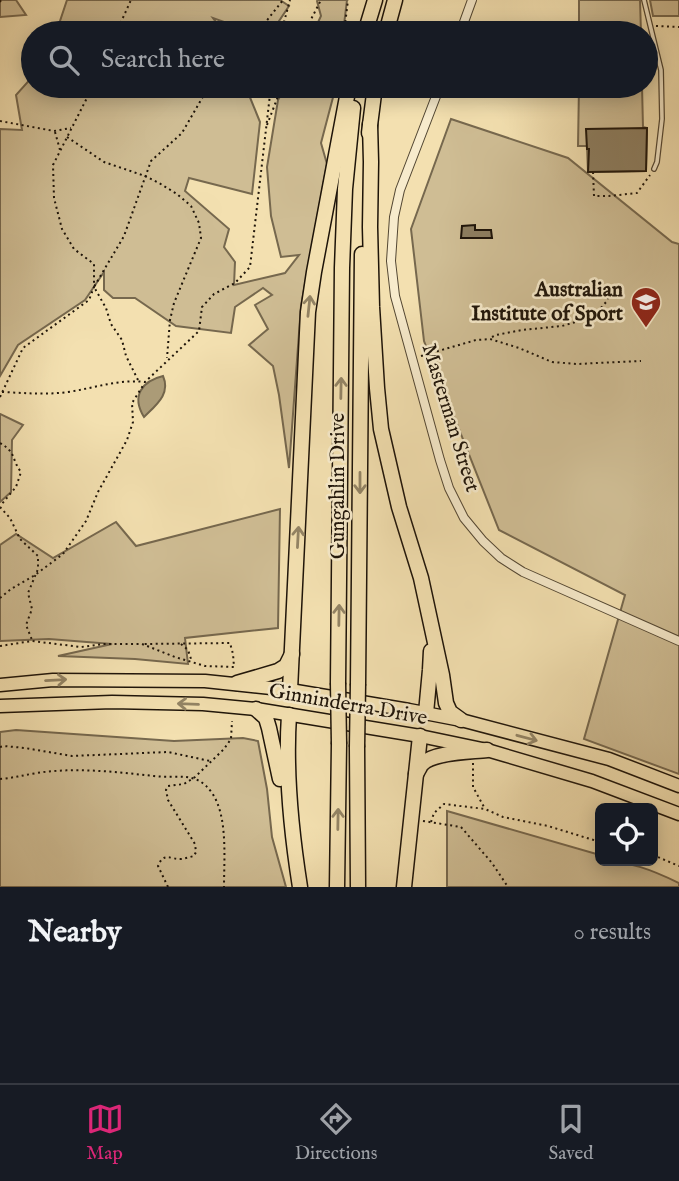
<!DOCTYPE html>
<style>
body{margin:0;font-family:"IM FELL English",serif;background:#242831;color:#f1f3f6}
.controls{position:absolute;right:21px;bottom:21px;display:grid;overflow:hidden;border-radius:10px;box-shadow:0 4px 18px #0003}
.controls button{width:63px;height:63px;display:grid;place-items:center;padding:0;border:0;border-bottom:2px solid #363941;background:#171b24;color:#f1f3f6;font:35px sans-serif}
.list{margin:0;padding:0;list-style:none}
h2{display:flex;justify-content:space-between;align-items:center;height:91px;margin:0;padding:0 28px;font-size:30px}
h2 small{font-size:23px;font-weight:400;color:#9ea1a6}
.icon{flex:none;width:38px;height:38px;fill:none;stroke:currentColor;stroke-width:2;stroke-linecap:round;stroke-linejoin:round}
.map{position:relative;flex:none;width:679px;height:887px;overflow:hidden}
.search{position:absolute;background:#171b24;box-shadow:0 4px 18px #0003;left:21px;right:21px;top:21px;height:77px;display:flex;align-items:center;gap:18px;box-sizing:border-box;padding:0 24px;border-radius:38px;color:#9ea1a6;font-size:26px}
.sheet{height:196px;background:#171b24}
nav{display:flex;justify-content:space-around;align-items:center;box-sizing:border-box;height:98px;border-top:2px solid #363941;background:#171b24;font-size:19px;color:#9ea1a6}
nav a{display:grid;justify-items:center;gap:4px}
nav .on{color:#db2777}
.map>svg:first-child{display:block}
.green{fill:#cfbd94;stroke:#76684e;stroke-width:2}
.water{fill:#ab9b77;stroke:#73654b;stroke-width:2}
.building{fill:#8d7e60;stroke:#1e1409;stroke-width:2}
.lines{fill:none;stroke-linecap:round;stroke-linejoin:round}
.lane-casing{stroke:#534733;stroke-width:6}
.street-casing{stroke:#534733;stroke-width:10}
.primary-casing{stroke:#1e1409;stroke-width:15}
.highway-casing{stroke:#1e1409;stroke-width:17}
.path{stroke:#1e1409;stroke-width:2;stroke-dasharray:2 3.5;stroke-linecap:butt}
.lane{stroke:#f7ebcc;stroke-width:3.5}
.street{stroke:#f7ebcc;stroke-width:8}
.primary{stroke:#f3e0b0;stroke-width:12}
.highway{stroke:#f3e0b0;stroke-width:14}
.highway-bridge-casing{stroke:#1e1409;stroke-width:17;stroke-linecap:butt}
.highway-bridge{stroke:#f3e0b0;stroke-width:14}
.oneway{stroke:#938465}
.labels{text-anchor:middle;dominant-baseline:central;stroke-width:5;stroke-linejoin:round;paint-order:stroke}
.poi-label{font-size:21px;font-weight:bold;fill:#1e1409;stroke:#f7ebcc;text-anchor:end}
.street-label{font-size:21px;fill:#1e1409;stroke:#f7ebcc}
</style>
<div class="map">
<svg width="679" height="887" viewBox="0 0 679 887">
<rect width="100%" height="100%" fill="#f3e0b0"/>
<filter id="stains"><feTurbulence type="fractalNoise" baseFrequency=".00286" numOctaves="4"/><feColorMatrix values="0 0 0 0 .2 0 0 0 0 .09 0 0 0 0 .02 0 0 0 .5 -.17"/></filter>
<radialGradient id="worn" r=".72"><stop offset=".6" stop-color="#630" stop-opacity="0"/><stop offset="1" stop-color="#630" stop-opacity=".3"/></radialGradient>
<g class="green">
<path d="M 0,0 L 16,0 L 26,15 L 0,17 Z"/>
<path d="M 67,0 L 280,0 L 289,6 L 271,33 L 255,33 L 213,18 L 224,33 L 56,33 Z"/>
<path d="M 318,0 L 347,0 L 343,33 L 313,33 L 321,16 L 317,1 Z"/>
<path d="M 579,0 L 640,0 L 641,33 L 579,33 Z"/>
<path d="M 650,0 L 679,0 L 679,16 L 653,16 Z"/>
<path d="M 33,76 L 33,86 L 237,86 L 249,95 L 260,122 L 252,194 L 189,178 L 185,191 L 229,229 L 224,247 L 235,262 L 234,285 L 285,273 L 299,255 L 281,257 L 271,216 L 267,167 L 278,100 L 286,86 L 336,86 L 321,143 L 327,164 L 301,306 L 289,468 L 279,395 L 273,366 L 249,345 L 268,329 L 255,305 L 272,295 L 263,288 L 235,307 L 231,333 L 176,326 L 135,298 L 113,298 L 104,290 L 104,272 L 85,300 L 18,345 L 0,376 L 0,129 L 22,130 L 16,95 Z"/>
<path d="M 579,86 L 642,86 L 643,127 L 647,128 L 646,171 L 588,172 L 587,146 L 578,146 Z"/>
<path d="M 451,119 L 568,158 L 672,242 L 679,244 L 679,774 L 584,739 L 625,595 L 499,530 L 424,341 L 411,229 Z"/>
<path d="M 0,414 L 23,425 L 12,440 L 11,492 L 0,502 Z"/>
<path d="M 280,509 L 278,628 L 185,638 L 188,664 L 135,659 L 58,656 L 112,644 L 49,639 L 0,641 L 0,545 L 16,534 L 53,558 L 116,522 L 136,546 Z"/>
<path d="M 16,730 L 174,741 L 243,738 L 258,741 L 267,789 L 272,837 L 286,887 L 0,887 L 0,732 Z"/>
<path d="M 447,811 L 600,855 L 600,861 C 630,861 652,870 679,883 L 679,887 L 447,887 Z"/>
</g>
<path class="water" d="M 163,376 C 171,394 156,405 144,417 C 131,396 142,381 163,376 Z"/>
<g class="building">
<path d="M 647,128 L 646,171 L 588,172 L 589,149 L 587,149 L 586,129 Z"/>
<path d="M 475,225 L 475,230 L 491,230 L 492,238 L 461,238 L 462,226 Z"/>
</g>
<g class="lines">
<g class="lane-casing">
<path id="lane" d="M 644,0 L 661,70 L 662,119 L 657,162 L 654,169"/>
</g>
<g class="street-casing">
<g id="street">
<path d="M 460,33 L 472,0"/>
<path d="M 440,86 L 400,190 L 394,217 L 391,261 L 395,296 L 440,460 L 449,488 L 464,518 L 483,541 L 501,558 L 523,572 L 679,641"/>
</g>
</g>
<g class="primary-casing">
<g id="primary">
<path d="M 0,685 L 53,680 L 205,681 L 290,690 L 409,710 L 461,720 L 609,759 L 679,786"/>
<path d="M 0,706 L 112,702 L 203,704 L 256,709 L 420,736 L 487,750 L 592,781 L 679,814"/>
</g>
</g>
<g class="highway-casing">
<g id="highway">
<path d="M 365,33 L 375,0"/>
<path d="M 386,33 L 395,0"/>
<path d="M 370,124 L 371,162 L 370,227 L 372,307 L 377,388 L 381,429 L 399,507 L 421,578 L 442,675 L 446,703 L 450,712 L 461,720"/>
<path d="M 369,133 L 375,86"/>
<path d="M 237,683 L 278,671 L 286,666 L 292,654"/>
<path d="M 338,683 L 342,268 L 345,189 L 353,108"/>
<path d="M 358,684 L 362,254"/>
<path d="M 290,690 L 308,312 L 314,272 L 349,86"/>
<path d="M 256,709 L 266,718 L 269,728 L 280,779"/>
<path d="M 426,713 L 430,670 L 431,651"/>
<path d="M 289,715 C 285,773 291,830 300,887"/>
<path d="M 357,747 L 358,887"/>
<path d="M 416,774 C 417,773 421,764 422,764 C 433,752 471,752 487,750"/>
<path d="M 337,887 L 339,744"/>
<path d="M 404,887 L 420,736"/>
</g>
</g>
<g class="path">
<path d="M 0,2 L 1,0"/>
<path d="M 656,26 L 679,27"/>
<path d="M 116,33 L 131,0"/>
<path d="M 257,33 L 283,0"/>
<path d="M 281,33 L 290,0"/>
<path d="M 304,33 L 321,0"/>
<path d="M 344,33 L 348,0"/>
<path d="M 0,121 L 54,131 L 71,128"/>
<path d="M 267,125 L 282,86"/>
<path d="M 55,132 L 60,150"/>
<path d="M 67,137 L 104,162 L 145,176 L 159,183 L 177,194 L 191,206 L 199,223 L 201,238 L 174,303 L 170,320 L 167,358"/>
<path d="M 593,172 L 594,196 L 609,196 L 637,193 L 650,175"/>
<path d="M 492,337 L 496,335 L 522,330 L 562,326 L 593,317 L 607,301 L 610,291"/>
<path d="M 421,356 L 476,340 L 490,339 L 519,348 L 552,362 L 577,364 L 641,361"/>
<path d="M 138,380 L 126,356 L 122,340 L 111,324 L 106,308 L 94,287 L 124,236 L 151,161 L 182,133 L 209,86"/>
<path d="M 2,392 C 25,393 46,395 68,392 C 95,388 118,379 145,382 L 199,331 L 202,307 L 214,294 L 235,283 L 250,267 L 271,86"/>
<path d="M 0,397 L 23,348 L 89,300 L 94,287 L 94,264 L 74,249 L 62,229 L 54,198 L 53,165 L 93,86"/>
<path d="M 0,443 C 17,453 11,459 21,472 L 16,487 L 1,505"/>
<path d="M 0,507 L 10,518 L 20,539 L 38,556 L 38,569 L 28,593 L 32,609 L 26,625 L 32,640"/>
<path d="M 0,598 L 11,589 L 35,575 L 63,554 L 86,521 L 98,492 L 127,440 L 133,422 L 132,403 L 144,384"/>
<path d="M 181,644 L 188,650 L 192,662"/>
<path d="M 0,646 L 32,641 L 81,647 L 103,644 L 142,644 L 175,657 L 205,666 L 234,667 L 233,654 L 230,643 L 142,644"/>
<path d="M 0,747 L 4,746 L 25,748 L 72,756 L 168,752 L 210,761"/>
<path d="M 473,763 L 473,787 L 484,807"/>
<path d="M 0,779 C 13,778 24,775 37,773 C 76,767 116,772 154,776 C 178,779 196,770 212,793 C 228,816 224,859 224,887"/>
<path d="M 423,821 L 461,827 L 492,863 L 508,887"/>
<path d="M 431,822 L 434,813 L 444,804 L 485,809 L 503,817 L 548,826 L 600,842"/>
<path d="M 653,855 L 679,866"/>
<path d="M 168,887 L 158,866 C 164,851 171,860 182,859 C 186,858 190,857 194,856 L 196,852 L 195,844 L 168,800 L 166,790 L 168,786 L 184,784 L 195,777 L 224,749 L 231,739 L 232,721"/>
</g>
<use href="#lane" class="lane"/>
<use href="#street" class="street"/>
<use href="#primary" class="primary"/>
<use href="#highway" class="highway"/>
<g class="highway-bridge-casing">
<g id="highway-bridge">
<path d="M 338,683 L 339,744"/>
<path d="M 357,747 L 358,684"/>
</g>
</g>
<use href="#highway-bridge" class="highway-bridge"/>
</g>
<defs><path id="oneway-shaft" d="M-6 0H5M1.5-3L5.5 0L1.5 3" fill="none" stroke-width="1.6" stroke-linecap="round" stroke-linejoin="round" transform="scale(1.75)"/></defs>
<g class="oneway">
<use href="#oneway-shaft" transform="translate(309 306) rotate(-84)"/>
<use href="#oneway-shaft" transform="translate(341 388) rotate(-89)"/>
<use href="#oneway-shaft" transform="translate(360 483) rotate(90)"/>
<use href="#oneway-shaft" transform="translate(298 537) rotate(-87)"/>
<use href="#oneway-shaft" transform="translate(339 615) rotate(-89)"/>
<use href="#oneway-shaft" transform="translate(56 680) rotate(-3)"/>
<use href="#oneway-shaft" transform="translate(188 704) rotate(-178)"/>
<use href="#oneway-shaft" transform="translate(527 738) rotate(15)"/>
<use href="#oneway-shaft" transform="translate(338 819) rotate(-89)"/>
</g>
<defs>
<g id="university-pin" transform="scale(1.575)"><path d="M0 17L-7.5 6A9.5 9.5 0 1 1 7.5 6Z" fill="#8f2418" stroke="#f7ebcc"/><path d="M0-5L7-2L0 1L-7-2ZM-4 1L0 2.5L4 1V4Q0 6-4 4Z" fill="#fff"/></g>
</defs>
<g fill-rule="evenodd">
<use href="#university-pin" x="646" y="302"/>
</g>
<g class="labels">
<g class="poi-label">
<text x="623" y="290">Australian<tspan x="623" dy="24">Institute of Sport</tspan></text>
</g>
<g class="street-label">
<text transform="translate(450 418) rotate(73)">Masterman Street</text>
<text transform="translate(338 486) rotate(-90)">Gungahlin Drive</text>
<text transform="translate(348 705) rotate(10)">Ginninderra Drive</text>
</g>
</g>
<rect width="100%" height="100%" filter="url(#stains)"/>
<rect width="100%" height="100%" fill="url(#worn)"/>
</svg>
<div class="controls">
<button><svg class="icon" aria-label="locate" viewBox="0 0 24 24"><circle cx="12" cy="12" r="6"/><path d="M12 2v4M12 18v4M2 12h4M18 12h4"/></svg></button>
</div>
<div class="search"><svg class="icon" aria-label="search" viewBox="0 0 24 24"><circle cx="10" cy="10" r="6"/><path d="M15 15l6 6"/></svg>Search here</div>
</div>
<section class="sheet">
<h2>Nearby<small>0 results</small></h2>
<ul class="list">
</ul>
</section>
<nav>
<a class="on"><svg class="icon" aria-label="map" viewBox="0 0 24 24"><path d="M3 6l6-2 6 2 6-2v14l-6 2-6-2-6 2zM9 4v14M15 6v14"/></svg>Map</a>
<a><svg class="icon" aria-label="directions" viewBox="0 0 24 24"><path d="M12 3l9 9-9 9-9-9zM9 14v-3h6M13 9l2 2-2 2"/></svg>Directions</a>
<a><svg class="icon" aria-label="saved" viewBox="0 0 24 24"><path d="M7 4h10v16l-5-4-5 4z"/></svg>Saved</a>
</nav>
